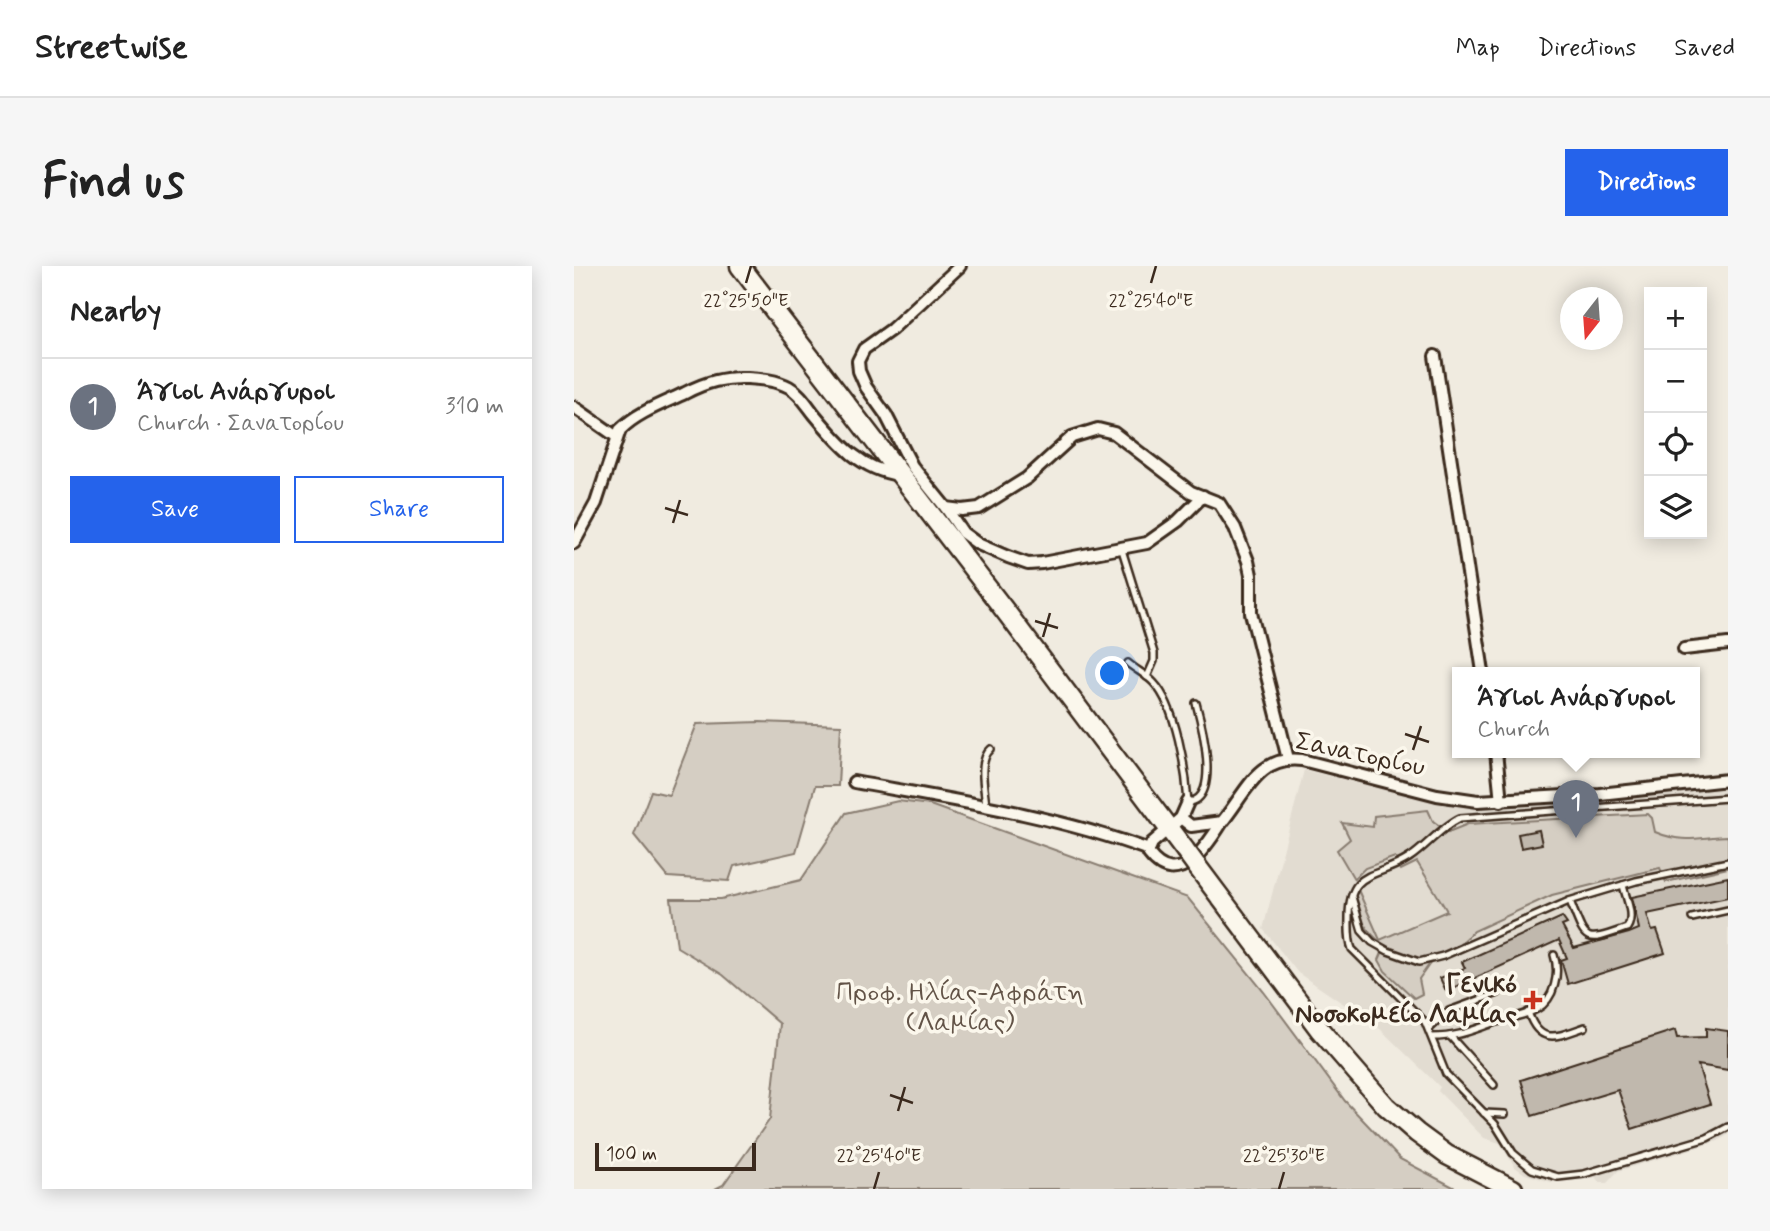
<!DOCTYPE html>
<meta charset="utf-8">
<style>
body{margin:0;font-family:Mynerve,sans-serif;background:#f6f6f6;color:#222}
.controls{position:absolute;right:21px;top:21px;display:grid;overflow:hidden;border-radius:0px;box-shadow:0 4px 18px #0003}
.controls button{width:63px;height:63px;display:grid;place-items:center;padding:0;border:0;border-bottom:2px solid #e0e0e0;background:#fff;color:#222;font:35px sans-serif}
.compass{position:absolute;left:986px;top:21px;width:63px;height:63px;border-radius:50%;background:#fff;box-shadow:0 4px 18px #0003;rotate:197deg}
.scale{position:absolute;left:21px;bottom:18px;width:161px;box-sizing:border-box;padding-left:7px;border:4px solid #3b2a1e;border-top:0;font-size:19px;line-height:24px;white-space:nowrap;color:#3b2a1e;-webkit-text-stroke:5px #fbf7ec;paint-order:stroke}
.you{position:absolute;left:539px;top:408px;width:24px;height:24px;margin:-18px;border:5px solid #fff;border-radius:50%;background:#1a73e8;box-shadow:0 0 0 10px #1a73e833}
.badge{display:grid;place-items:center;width:46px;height:46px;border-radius:50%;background:#2563eb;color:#fff;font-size:23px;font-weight:700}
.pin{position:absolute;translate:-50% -58px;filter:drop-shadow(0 2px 4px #0008)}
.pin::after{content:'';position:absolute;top:37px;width:24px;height:21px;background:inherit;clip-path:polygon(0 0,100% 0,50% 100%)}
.popup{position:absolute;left:878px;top:401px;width:248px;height:91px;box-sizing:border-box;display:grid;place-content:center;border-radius:0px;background:#fff;filter:drop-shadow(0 2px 5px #0005);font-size:23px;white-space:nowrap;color:#767676}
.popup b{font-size:26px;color:#222}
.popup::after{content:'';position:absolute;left:50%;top:100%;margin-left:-14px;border:14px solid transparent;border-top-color:#fff}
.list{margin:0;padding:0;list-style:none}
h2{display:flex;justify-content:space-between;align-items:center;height:91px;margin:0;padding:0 28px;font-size:30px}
h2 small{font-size:23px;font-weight:400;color:#767676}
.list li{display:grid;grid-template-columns:46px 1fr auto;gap:21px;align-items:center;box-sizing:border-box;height:98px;padding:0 28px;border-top:2px solid #e0e0e0}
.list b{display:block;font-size:26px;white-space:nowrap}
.list p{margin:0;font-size:23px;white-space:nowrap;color:#767676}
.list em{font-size:23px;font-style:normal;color:#767676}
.actions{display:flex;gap:14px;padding:21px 28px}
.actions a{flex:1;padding:16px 0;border:2px solid #2563eb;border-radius:0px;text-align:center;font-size:24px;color:#2563eb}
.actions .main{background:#2563eb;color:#fff}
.icon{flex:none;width:38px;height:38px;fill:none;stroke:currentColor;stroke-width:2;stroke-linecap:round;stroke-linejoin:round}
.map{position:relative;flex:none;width:1154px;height:923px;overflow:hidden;border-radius:0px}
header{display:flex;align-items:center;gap:42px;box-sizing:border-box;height:98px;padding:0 35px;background:#fff;border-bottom:2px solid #e0e0e0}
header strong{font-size:33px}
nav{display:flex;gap:38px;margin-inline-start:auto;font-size:24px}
.intro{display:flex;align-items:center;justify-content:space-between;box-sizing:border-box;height:168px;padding:0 42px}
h1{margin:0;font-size:49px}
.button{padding:18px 32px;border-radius:0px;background:#2563eb;color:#fff;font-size:24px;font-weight:700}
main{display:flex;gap:42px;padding:0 42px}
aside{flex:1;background:#fff;border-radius:0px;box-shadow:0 4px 18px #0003}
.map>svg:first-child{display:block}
.built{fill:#e2dcd1}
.green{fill:#d5cec3;stroke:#887c70;stroke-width:2}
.building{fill:#c0b8ad;stroke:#3b2a1e;stroke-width:2}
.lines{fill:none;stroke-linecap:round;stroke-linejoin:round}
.lane-casing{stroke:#3b2a1e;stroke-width:10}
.street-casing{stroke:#3b2a1e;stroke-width:16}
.primary-casing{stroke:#3b2a1e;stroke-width:23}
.lane{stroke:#fbf7ec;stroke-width:5}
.street{stroke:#fbf7ec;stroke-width:10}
.primary{stroke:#fbf7ec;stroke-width:18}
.primary-bridge-casing{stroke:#3b2a1e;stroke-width:23;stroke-linecap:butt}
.primary-bridge{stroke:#fbf7ec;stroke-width:18}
.ticks{fill:none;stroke:#3b2a1e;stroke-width:2.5}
.poi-dot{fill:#c8321e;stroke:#fbf7ec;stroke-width:2.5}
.labels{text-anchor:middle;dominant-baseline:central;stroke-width:7;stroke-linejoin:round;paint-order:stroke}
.street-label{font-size:26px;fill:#3b2a1e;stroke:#fbf7ec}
.poi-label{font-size:26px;font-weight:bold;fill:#3b2a1e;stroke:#fbf7ec;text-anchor:end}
.park-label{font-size:26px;fill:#625347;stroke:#fbf7ec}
.ticks-label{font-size:18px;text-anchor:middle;fill:#3b2a1e;stroke:#fbf7ec;stroke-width:7;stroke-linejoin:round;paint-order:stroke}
</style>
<header>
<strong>Streetwise</strong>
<nav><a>Map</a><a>Directions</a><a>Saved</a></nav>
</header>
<div class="intro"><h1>Find us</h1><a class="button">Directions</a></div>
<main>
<aside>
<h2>Nearby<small></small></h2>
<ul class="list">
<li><span class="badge" style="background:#6b7280">1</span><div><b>Άγιοι Ανάργυροι</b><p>Church · Σανατορίου</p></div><em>310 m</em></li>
</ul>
<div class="actions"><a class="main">Save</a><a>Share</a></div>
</aside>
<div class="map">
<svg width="1154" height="923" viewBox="0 0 1154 923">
<rect width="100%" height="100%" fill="#f0ebe0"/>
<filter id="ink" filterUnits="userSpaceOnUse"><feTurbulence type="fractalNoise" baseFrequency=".0143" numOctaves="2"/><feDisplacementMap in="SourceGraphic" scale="14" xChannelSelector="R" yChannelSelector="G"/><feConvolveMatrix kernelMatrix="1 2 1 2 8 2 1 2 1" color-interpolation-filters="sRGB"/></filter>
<g filter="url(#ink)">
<path class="built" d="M 730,504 L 850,533 L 899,540 L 933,541 L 1154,520 L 1154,869 L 1144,875 L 1044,905 L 1033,917 L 1026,917 L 1021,911 L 1006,914 L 977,916 L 951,908 L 941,901 L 926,877 L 910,872 L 864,825 L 866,821 L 805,762 L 724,707 L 689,663 Z"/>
<g class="green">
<path d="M 186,456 L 267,459 L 264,520 L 241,520 L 222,586 L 160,600 L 155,615 L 94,611 L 60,569 L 77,525 L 95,529 L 123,458 Z"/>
<path d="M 324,535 L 356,539 L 614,632 L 690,726 L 771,835 L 826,893 L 883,923 L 141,923 L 149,919 L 196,853 L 206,758 L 149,709 L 103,681 L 97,633 L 147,633 L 227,614 L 272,547 Z"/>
<path d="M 854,544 L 859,555 L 874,566 L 894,558 L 1074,548 L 1078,552 L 1081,566 C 1110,578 1124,571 1154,570 L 1154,602 L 1092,616 L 1086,602 L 978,629 L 900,665 L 884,680 L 862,689 L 845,713 L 848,728 L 840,732 L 811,705 L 805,694 L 811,680 C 794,667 782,651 780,629 L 785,626 L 806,674 L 873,645 L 843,596 L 827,604 L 821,591 L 791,602 L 780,613 L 763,584 L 776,573 L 768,557 L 799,561 L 800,550 Z"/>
</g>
<g class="building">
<path d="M 965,564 L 968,578 L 947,582 L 944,568 Z"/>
<path d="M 1154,611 L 1154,631 L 1073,648 L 1078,665 L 1083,664 L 1091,687 L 994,718 L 987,694 L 993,692 L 985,674 L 872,725 L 866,712 L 891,702 L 888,696 L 988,651 L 993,658 L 988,660 L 1000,682 L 1055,667 L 1065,663 L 1058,631 Z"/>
<path d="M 1132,762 L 1154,765 L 1154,804 L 1124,799 L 1136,838 L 1058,863 L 1044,824 L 958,850 L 947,814 L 1101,764 L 1103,772 L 1132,771 Z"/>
</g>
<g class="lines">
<g class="lane-casing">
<g id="lane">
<path d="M 549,287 L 580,387 L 580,395 L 573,411"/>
<path d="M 554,397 C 562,404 573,409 580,417 C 602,440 612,504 614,536 C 648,535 627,455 622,437"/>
<path d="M 1154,532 L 886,552 C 867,561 853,580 835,592 C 803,613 775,602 775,651 C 775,661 774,673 778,683 L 851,756 L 872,808 L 921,858 L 939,887 L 958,903 L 984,911 L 1010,908 L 1133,872 L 1154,861"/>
<path d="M 412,540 C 411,524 403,495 417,483"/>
<path d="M 778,631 L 788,665 L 798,676 L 814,685 L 845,696 L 869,690 L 995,635 L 1062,615 L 1154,596"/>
<path d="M 996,635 C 1013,678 1009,677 1053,662 C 1061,650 1052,633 1049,619"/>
<path d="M 1118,652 L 1154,644"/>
<path d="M 954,746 C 966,781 984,770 1011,761"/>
<path d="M 855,763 L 875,745 L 924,727"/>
<path d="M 876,770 L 920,819"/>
<path d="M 858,771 C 885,771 898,764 922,756 C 935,752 951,750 963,743 C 981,733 986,707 980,689"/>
<path d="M 910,847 L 931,848"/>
</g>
</g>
<g class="street-casing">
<g id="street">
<path d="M 386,0 L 318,63 L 290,83 L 284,95 L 285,105 L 292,121 L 312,149 L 338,200 L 372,242 L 389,267 L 404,278 L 434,291 L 454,298 L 468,297 L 573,277 L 604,255 L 629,230"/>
<path d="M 861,90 L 909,406"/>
<path d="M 0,141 L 43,171"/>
<path d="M 372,242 L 388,244 L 405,242 L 453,212 L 498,171 L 524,163 L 540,167 L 617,226 L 645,237 L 661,262 L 674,295 L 677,309 L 677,347 L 714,493"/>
<path d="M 0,277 L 22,237 L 46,164 C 62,147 90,137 111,127 C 132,116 150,111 173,112 C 187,113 202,114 215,121 C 226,127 233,139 241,149 C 265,178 287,204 326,209"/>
<path d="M 1110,383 L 1154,378"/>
<path d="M 922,486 L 927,535"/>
<path d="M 280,516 C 379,534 480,549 575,584 L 575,588 C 604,626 633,580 648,556"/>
<path d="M 607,552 L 617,560 L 648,556 C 672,527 685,488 728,494 L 863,529 L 904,535 L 1026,528 L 1154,514"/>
<path d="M 575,584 L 578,577 L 607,552 L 614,536"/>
</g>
</g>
<g class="primary-casing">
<g id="primary">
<path d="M 166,0 L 432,346 L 611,584"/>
<path d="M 622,599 L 746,764 L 812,840 L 843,867 L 873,889 L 939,923"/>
</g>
</g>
<use href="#lane" class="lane"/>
<use href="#street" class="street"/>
<use href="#primary" class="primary"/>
<g class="primary-bridge-casing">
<path id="primary-bridge" d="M 611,584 L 622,599"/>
</g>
<use href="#primary-bridge" class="primary-bridge"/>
</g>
</g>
<path class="ticks" d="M 172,17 L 177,0M 577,17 L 582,0M 91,242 L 114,249M 99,257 L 106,234M 461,355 L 484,362M 469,371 L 476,347M 831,468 L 855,476M 839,484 L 847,460M 316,829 L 339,837M 324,845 L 331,821M 300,923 L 305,906M 705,923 L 710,906"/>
<path class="poi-dot" d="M955.5 723.5h7v7h7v7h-7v7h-7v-7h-7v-7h7z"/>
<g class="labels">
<g class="street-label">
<text transform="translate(786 489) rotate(12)">Σανατορίου</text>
</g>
<g class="poi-label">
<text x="943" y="719">Γενικό<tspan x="943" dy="30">Νοσοκομείο Λαμίας</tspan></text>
</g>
<g class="park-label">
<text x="386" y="727">Προφ. Ηλίας-Αφράτη<tspan x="386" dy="30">(Λαμίας)</tspan></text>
</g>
</g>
<g class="ticks-label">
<text x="172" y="40">22°25'50"E</text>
<text x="577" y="40">22°25'40"E</text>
<text x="305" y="895">22°25'40"E</text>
<text x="710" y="895">22°25'30"E</text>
</g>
</svg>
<div class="controls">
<button>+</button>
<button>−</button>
<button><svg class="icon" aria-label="locate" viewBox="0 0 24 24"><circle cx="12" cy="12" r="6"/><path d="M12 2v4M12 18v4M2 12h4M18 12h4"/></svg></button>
<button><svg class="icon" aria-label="layers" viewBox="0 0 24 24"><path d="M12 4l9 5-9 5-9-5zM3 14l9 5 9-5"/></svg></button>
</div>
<svg class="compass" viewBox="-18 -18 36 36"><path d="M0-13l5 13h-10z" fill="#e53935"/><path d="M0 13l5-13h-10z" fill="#767676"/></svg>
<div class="scale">100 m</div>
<div class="you"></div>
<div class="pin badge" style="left:1002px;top:572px;background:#6b7280">1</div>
<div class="popup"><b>Άγιοι Ανάργυροι</b>Church</div>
</div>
</main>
